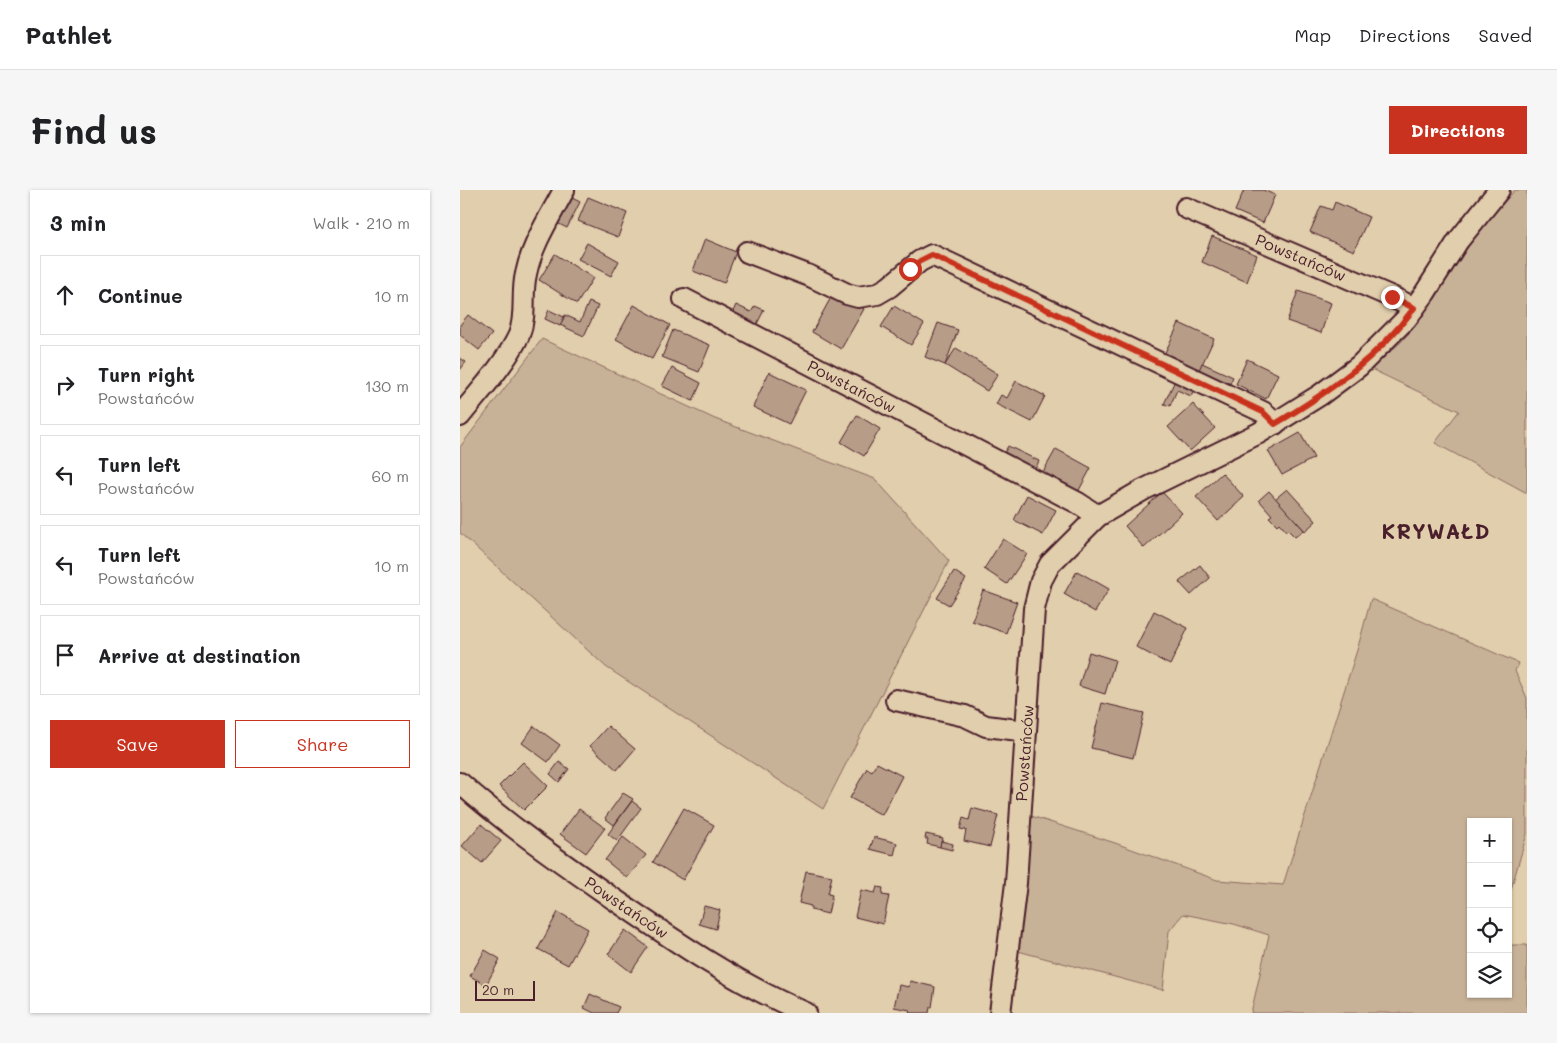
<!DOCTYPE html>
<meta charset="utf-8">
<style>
body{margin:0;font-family:Mali,sans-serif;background:#f6f6f6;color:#202124}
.controls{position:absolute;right:15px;bottom:15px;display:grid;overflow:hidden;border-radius:0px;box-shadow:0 1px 4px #0004}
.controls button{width:45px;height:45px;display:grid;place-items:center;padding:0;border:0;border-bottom:1px solid #e0e0e0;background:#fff;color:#202124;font:25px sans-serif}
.scale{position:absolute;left:15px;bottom:12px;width:60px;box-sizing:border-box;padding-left:5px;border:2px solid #4a1f2b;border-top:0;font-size:14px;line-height:18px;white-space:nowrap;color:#4a1f2b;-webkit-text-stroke:4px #e1ceac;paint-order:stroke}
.stop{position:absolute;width:15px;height:15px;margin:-11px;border:4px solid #c8321e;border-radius:50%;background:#fff}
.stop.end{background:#c8321e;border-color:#fff;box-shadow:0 1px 5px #0008}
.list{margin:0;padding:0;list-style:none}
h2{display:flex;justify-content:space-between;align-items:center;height:65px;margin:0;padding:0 20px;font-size:21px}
h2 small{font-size:16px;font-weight:400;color:#757577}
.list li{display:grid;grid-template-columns:32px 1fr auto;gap:15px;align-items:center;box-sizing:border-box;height:80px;margin:0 10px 10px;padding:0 10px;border:1px solid #e0e0e0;border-radius:0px}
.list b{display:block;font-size:19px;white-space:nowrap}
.list p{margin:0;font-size:16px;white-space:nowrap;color:#757577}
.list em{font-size:16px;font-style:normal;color:#757577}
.actions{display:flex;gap:10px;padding:15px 20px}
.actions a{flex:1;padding:11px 0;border:1px solid #c8321e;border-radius:0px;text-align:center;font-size:18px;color:#c8321e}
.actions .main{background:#c8321e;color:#fff}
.icon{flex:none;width:28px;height:28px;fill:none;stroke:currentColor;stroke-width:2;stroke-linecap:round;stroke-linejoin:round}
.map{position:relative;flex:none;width:1067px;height:823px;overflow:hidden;border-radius:0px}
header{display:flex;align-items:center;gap:30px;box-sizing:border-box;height:70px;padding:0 25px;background:#fff;border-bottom:1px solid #e0e0e0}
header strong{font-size:24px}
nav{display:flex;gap:28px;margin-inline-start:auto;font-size:18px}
.intro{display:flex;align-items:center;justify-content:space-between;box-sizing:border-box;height:120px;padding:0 30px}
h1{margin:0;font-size:35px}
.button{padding:12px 22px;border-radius:0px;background:#c8321e;color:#fff;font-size:18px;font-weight:700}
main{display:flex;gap:30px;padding:0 30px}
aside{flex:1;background:#fff;border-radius:0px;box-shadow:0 1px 4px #0004}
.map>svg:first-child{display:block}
.green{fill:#c8b297;stroke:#896861}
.building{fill:#b79d88;stroke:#4a1f2b}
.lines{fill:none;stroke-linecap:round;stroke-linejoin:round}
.minor-casing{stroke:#4a1f2b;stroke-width:24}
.minor{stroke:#e1ceac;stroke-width:20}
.route{stroke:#c8321e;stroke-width:6}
.labels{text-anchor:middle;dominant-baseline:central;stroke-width:4;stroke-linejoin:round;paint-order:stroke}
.street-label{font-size:16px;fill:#4a1f2b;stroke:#e1ceac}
.district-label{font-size:21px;font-weight:bold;letter-spacing:1px;fill:#4a1f2b;stroke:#e1ceac}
</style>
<header>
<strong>Pathlet</strong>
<nav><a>Map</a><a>Directions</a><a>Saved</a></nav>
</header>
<div class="intro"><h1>Find us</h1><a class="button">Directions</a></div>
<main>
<aside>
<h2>3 min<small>Walk · 210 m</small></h2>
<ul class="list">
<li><svg class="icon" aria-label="ahead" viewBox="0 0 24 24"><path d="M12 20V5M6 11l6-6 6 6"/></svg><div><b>Continue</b></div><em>10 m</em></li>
<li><svg class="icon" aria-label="right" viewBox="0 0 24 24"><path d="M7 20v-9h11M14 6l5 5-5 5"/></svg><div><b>Turn right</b><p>Powstańców</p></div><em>130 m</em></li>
<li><svg class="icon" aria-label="left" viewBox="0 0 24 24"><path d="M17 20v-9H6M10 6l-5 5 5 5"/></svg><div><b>Turn left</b><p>Powstańców</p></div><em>60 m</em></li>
<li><svg class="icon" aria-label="left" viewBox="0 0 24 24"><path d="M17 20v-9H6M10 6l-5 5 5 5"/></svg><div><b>Turn left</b><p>Powstańców</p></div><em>10 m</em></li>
<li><svg class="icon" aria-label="arrive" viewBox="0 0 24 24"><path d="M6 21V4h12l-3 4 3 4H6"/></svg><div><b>Arrive at destination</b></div></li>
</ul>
<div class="actions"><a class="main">Save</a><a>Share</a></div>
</aside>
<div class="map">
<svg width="1067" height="823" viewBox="0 0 1067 823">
<rect width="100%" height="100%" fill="#e1ceac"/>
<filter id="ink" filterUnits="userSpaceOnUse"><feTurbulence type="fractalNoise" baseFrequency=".02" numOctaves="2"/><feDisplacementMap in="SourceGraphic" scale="10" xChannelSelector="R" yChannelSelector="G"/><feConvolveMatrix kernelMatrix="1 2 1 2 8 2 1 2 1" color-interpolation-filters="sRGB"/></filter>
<g filter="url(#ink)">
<g class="green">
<path d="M 1055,0 L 1067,0 L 1067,303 L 975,253 L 999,221 L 911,179 L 941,152 L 959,132 L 1003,62 L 1019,41 Z"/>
<path d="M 82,149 L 255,229 L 415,289 L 489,371 L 363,619 L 146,477 L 0,343 L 0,257 Z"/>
<path d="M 911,409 L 1058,473 L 1055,481 L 1067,508 L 1067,644 L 1049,706 L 1048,722 L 1048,632 L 1011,632 L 1011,804 L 1048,804 L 1048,755 L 1067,755 L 1067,823 L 791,823 L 809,745 L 774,734 L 723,724 L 709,741 L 703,800 L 558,761 L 571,626 L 655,653 L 757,690 L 823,695 L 898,457 Z"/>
</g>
<g class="building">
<path d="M 784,0 L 803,0 L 815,5 L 803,33 L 775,21 Z"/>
<path d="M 108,6 L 120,12 L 107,38 L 95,32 Z"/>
<path d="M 128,7 L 167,23 L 158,47 L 118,31 Z"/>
<path d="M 875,12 L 909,27 L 894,61 L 850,42 L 861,16 L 872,20 Z"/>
<path d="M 752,46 L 797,65 L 787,92 L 742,72 Z"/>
<path d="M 245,49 L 276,62 L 264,93 L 233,81 Z"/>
<path d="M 127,53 L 159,71 L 151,86 L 118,69 Z"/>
<path d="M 95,64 L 133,88 L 117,114 L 79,90 Z"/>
<path d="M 838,101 L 871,113 L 861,143 L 827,131 Z"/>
<path d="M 374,102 L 404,119 L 381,159 L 352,142 Z"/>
<path d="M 129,112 L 138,116 L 124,146 L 100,135 L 105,125 L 120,132 Z"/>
<path d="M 174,115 L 210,135 L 192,169 L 156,149 Z"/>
<path d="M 276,115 L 291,122 L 295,116 L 304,120 L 294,140 L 270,128 Z"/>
<path d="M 434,116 L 464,134 L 451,155 L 421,137 Z"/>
<path d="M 89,120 L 104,127 L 100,136 L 85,129 Z"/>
<path d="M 8,125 L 32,144 L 19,160 L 0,145 L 0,135 Z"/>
<path d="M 478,133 L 498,140 L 485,175 L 465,167 Z"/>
<path d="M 719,133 L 754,149 L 737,185 L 702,169 Z"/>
<path d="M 213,140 L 250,155 L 239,182 L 202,167 Z"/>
<path d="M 496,158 L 538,184 L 527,201 L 485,175 Z"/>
<path d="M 0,168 L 6,172 L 0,180 Z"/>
<path d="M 787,169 L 818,184 L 806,209 L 776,194 Z"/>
<path d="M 742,173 L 773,187 L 767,200 L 737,185 Z"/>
<path d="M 212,178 L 241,193 L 233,211 L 202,196 Z"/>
<path d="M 309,182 L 346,200 L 329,234 L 293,217 Z"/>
<path d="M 717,186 L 736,195 L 731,206 L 717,200 L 710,216 L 704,214 Z"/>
<path d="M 556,191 L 585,206 L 572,232 L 536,214 L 541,205 L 547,208 Z"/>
<path d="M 733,214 L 755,238 L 730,261 L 708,237 Z"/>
<path d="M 397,225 L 420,239 L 404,266 L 381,252 Z"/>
<path d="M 840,243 L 854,268 L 822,285 L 808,261 Z"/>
<path d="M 548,256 L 579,271 L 572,285 L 541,269 Z"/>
<path d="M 596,259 L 631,278 L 618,302 L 583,282 Z"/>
<path d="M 762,283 L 784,307 L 758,331 L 736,307 Z"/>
<path d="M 827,299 L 856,331 L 845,341 L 815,309 Z"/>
<path d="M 809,301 L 844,340 L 835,347 L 828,340 L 826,341 L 819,333 L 817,335 L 809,327 L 812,325 L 799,310 Z"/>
<path d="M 702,302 L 722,323 L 684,358 L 665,336 Z"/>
<path d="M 567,305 L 596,320 L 583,345 L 554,330 Z"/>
<path d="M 543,349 L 567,364 L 547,394 L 524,379 Z"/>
<path d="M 740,375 L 750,388 L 731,405 L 719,392 Z"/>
<path d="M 494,381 L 506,389 L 489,415 L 477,408 Z"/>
<path d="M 617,381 L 649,399 L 635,422 L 604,404 Z"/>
<path d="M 523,400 L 557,412 L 546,443 L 512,431 Z"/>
<path d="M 694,421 L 728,438 L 710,475 L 676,457 Z"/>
<path d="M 629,462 L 655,470 L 645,504 L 619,496 Z"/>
<path d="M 642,513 L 684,523 L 673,568 L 631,558 Z"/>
<path d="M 74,536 L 100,555 L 88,572 L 62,553 Z"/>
<path d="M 148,536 L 175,559 L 157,580 L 130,556 Z"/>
<path d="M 63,572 L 88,596 L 64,620 L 39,596 Z"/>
<path d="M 99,572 L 109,579 L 99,592 L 90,584 Z"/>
<path d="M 417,573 L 442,586 L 422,625 L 390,608 L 407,578 L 412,581 Z"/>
<path d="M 163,603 L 173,609 L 154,635 L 145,628 Z"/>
<path d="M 172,611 L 181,618 L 157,651 L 148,644 Z"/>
<path d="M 224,618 L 254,635 L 223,690 L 193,672 Z"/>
<path d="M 512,618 L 538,625 L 530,657 L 504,651 L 506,640 L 500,639 L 503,628 L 509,630 Z"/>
<path d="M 119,619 L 145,638 L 126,663 L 100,644 Z"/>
<path d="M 21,634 L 41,651 L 22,673 L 2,656 Z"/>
<path d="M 466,644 L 483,648 L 480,657 L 467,654 L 468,649 L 465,649 Z"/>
<path d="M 163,647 L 186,665 L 167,688 L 145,670 Z"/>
<path d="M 414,647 L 437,653 L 434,665 L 410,659 Z"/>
<path d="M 481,651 L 493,654 L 492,660 L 480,657 Z"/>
<path d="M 346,681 L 372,686 L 368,704 L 372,705 L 368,724 L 351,720 L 351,716 L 339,713 Z"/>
<path d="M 417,697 L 423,698 L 422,705 L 429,706 L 423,734 L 395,727 L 401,700 L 415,703 Z"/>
<path d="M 244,716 L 260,720 L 256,739 L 239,734 Z"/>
<path d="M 98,722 L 128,739 L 108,775 L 78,759 Z"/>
<path d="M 165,740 L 188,757 L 171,782 L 148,764 Z"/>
<path d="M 25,760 L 40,769 L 26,795 L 10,786 Z"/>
<path d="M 450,791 L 475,797 L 472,817 L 470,817 L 469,823 L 449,823 L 450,820 L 434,817 L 439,795 L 449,797 Z"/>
<path d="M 130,804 L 159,817 L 156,823 L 134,823 L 124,818 Z"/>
</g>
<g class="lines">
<g class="minor-casing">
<g id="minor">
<path d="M 726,18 L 932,107 L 954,118"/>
<path d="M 287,62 L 350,86 L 387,104 L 398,107 L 417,104 L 429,97 L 460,71 L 472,65 L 803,222 L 815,234"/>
<path d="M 224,109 L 618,313 L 638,326"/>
<path d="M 0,226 C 20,201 46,173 59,145 C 67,125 61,104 66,84 C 72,54 90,27 104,0"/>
<path d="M 436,510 L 505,526 L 526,536 L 566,541"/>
<path d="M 0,593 C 46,634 98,670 148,705 C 212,749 275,793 346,823"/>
<path d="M 540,823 L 556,693 L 574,419 L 581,391 L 590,374 L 638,326 L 683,300 L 799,243 L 860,205 L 899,176 L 946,129 L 965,103 L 998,51 L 1039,0"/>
</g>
</g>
<use href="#minor" class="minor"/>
</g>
</g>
<g class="lines" filter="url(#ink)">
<path class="route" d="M 450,79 L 460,71 L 472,65 L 803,222 L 815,234 C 867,203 918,168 954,118 L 932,107"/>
</g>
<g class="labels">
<g class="street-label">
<text transform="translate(841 67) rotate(23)">Powstańców</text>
<text transform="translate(392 196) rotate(27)">Powstańców</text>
<text transform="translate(564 563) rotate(-86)">Powstańców</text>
<text transform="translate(167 717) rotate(34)">Powstańców</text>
</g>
<g class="district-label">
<text x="976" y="340">KRYWAŁD</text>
</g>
</g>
</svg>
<div class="controls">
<button>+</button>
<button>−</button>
<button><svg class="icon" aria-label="locate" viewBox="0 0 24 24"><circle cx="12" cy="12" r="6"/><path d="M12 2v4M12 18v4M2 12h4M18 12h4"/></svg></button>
<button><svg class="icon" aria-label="layers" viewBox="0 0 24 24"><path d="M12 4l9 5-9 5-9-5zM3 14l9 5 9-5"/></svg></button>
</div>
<div class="scale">20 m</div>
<div class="stop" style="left:450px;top:79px"></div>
<div class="stop end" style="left:932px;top:107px"></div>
</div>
</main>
